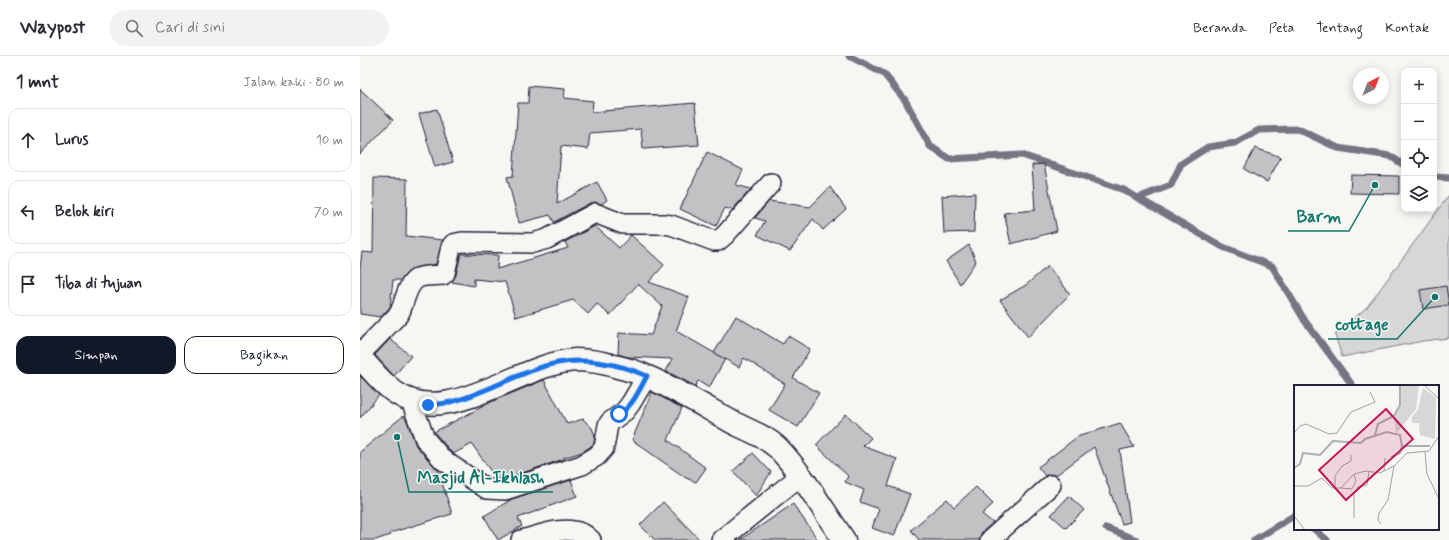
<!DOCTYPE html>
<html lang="id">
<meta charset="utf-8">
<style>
body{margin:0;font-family:Mynerve,sans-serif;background:#f2f2f3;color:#2b2b33}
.controls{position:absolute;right:12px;top:12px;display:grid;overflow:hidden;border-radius:8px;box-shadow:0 2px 10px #0003}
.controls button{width:36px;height:36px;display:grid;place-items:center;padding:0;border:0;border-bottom:1px solid #e1e1e2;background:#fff;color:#2b2b33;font:20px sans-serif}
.compass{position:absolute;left:993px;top:12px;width:36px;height:36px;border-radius:50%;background:#fff;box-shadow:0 2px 10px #0003;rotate:42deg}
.stop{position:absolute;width:12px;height:12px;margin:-9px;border:3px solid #1a73e8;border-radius:50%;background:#fff}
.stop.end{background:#1a73e8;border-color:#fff;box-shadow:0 1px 4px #0008}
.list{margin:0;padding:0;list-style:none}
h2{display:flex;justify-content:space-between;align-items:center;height:52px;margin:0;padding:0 16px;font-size:17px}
h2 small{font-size:13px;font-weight:400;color:#7c7c81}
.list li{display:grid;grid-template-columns:26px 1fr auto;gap:12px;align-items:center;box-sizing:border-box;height:64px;margin:0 8px 8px;padding:0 8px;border:1px solid #e1e1e2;border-radius:12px}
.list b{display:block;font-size:15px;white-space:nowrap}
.list em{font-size:13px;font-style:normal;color:#7c7c81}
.actions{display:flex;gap:8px;padding:12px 16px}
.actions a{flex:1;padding:9px 0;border:1px solid #111827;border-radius:12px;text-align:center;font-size:14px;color:#111827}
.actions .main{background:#111827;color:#fff}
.icon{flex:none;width:22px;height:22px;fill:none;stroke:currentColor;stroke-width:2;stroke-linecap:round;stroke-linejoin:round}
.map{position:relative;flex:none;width:1089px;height:484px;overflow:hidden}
header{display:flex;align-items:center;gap:24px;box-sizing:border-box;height:56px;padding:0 20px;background:#fff;border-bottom:1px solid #e1e1e2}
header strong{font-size:19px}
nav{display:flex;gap:22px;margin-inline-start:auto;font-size:14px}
.search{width:280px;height:36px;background:#f2f2f3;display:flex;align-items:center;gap:10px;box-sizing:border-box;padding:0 14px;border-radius:22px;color:#7c7c81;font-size:15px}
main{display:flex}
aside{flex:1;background:#fff}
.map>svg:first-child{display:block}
.green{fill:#d7d7d7;stroke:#7c7c89}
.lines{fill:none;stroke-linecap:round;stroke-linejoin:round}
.stream{stroke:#757583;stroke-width:7}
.building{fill:#c2c2c4;stroke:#22223b}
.minor-casing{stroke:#22223b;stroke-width:22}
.tertiary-casing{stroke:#22223b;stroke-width:25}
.minor{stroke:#f6f6f2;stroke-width:19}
.tertiary{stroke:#f6f6f2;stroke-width:22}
.route{stroke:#1a73e8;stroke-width:5}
.inset-river{fill:none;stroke:#adadb3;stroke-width:2}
.inset-road{fill:none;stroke:#a1a1a9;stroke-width:1}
.view{fill:#c2185b;fill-opacity:0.15;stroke:#c2185b;stroke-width:2}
.inset-edge{fill:none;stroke:#22223b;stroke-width:2}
.leader{fill:none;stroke:#0f766e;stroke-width:1.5}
.callout-dot{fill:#0f766e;stroke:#f6f6f2;stroke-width:1.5}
.callout-label{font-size:17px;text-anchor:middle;font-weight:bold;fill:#0f766e;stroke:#f6f6f2;stroke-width:3;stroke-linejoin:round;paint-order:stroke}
</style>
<header>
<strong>Waypost</strong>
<div class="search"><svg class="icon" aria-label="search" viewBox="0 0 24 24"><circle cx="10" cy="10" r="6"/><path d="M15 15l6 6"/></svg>Cari di sini</div>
<nav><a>Beranda</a><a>Peta</a><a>Tentang</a><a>Kontak</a></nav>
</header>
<main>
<aside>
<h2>1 mnt<small>Jalan kaki · 80 m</small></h2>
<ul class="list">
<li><svg class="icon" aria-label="ahead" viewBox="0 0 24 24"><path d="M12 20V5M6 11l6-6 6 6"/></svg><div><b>Lurus</b></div><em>10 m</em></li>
<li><svg class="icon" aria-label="left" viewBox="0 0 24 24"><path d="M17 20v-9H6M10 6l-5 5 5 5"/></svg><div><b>Belok kiri</b></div><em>70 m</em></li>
<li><svg class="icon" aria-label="arrive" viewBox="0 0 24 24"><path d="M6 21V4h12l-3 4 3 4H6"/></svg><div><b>Tiba di tujuan</b></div></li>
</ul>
<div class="actions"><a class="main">Simpan</a><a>Bagikan</a></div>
</aside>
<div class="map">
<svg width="1089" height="484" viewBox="0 0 1089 484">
<rect width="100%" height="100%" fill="#f6f6f2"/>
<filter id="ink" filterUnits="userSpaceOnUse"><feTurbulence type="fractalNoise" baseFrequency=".025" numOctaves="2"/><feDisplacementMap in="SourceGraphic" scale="8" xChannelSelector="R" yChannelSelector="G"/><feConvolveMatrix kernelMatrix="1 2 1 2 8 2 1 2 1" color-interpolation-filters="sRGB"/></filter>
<g filter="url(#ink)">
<path class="green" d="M 1089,139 L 1089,282 L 1063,285 L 982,301 L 975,279 L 1007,251 Z"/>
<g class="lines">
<g class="stream">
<path d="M 489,0 L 524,18 L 545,44 L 570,90 L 589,103 L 662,99 L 764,134 L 863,191 L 912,210 L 945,265 L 993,330"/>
<path d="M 1074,121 L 1089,122"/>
<path d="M 778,142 L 811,129 L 821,108 L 848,91 L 875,87 L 899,74 L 938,73 L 978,92 L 1030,100 L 1044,109"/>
<path d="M 746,472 L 777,484"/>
<path d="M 954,473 L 967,484"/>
<path d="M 894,484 L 935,459"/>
</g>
</g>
<g class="building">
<path d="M 169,30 L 205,33 L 204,42 L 233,45 L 232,56 L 335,47 L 339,89 L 283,93 L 281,73 L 230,77 L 228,93 L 201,90 L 197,148 L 237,126 L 247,144 L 241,148 L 235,146 L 230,147 L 194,166 L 190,159 L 159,167 L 147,121 L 153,120 L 158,47 L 168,47 Z"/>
<path d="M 0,33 L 33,64 L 0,98 Z"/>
<path d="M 77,53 L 93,106 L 75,111 L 59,58 Z"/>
<path d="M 895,92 L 921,101 L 907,126 L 884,113 Z"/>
<path d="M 347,96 L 383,114 L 376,129 L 391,133 L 372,154 L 365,152 L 356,170 L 320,153 Z"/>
<path d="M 684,108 L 697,175 L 651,188 L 644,157 L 675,154 L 672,109 Z"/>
<path d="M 991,119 L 1039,120 L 1039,138 L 990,137 Z"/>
<path d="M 14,122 L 47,123 L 46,180 L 83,184 L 76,208 L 54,212 L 46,218 L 41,224 L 33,224 L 30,251 L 21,261 L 0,258 L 0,212 L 2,196 L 13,197 Z"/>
<path d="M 470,131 L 486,153 L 463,174 L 453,163 L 430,195 L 397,179 L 405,165 L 395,162 L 409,145 L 450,151 Z"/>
<path d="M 615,137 L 614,176 L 584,177 L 582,140 Z"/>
<path d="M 235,170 L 259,192 L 271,179 L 304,209 L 289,226 L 329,241 L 316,275 L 365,303 L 349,332 L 338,325 L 335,330 L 306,315 L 313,303 L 268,301 L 258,298 L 259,277 L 291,279 L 302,250 L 278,228 L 250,259 L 237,248 L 228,258 L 213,244 L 156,261 L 145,226 L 114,223 L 114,230 L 92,226 L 96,219 L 101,198 L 138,199 L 137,213 L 208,192 L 205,186 Z"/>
<path d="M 609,189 L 616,205 L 600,228 L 586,205 Z"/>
<path d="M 688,210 L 710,238 L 668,281 L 640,244 L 666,229 Z"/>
<path d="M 1086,230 L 1089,249 L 1063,253 L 1060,234 Z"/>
<path d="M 376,260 L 423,288 L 428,280 L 450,293 L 433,322 L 459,337 L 438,371 L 409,354 L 425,328 L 384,302 L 379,311 L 354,297 Z"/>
<path d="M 30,283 L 51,300 L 34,320 L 15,299 Z"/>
<path d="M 0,320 L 19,339 L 0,362 Z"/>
<path d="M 184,324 L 207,368 L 223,363 L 232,372 L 235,380 L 234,387 L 230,391 L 222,396 L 203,402 L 204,403 L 144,423 L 136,423 L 112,388 L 93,398 L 75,377 L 74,376 L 135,344 Z"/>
<path d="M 292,336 L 322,352 L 308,384 L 346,412 L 336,426 L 326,422 L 272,384 Z"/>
<path d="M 486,358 L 511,382 L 503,390 L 537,403 L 528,430 L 550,438 L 534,480 L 512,472 L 519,453 L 500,446 L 504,434 L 485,426 L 488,420 L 456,389 Z"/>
<path d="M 43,360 L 47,365 L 56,390 L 78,414 L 92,458 L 30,477 L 31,479 L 15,484 L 0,484 L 0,396 Z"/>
<path d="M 760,367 L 774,391 L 760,394 L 770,466 L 762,468 L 734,391 L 696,419 L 689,418 L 685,420 L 678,411 L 717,381 Z"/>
<path d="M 393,397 L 411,416 L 396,440 L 373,415 Z"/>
<path d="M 211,424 L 217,440 L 158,462 L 162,470 L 138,484 L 124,460 L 152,443 Z"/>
<path d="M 616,431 L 633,448 L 622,458 L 633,467 L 622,476 L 619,484 L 559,484 L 551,474 L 587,443 L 594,451 Z"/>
<path d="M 709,440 L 724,454 L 706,472 L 691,459 Z"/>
<path d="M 303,446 L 340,484 L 295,484 L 280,469 Z"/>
<path d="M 433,448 L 458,484 L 380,484 L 424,454 Z"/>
</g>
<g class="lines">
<g class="minor-casing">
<g id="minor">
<path d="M 0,298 L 39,258 C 45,247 46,228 58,222 C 65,219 75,220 83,219 L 85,217 L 91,191 L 93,188 L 102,186 L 173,187 L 187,183 L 235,157 L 263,168 L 303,168 L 311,169 L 354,185 L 358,185 L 365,179 L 411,127"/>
<path d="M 51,345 L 65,383 L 83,404 L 127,433 L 145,434 L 222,409 L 237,400 L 244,392 L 248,369 L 250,366 L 265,355 L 271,347 L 287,320"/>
<path d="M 161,484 C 179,480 203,469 221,477 C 225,478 228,481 231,484"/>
<path d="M 361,484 L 440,420"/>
<path d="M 630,484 L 691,429"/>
</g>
</g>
<g class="tertiary-casing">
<path id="tertiary" d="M 0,301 C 11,313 22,328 36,337 C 89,373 159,307 216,304 C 230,304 245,307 258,311 C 266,313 274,315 281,318 C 313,331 342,349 372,366 C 387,374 406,380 419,393 C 444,420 463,454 484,484"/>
</g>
<use href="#minor" class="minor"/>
<use href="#tertiary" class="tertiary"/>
</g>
</g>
<g class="lines" filter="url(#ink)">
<path class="route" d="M 68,349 C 92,348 108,341 130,332 C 149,324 169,314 189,309 C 221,300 257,307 287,320 C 279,334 273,350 259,358"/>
</g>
<g transform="translate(934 329)">
<rect width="145" height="145" fill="#f6f6f2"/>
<path d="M 107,0 L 125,0 L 122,24 L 102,49 L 100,31 L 107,16 ZM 129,3 L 142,13 L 141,54 L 126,50 L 125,38 L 118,38 L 118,32 L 124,24 Z" fill="#d7d7d7"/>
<path class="inset-river" d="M 81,50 L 84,39 L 100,31 L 106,20 L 106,0M 97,72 L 106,68 L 108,61M 0,83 L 6,79 L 9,68 L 26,70 L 39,56 L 67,58 L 71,54 L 93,47 L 106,50 L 108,61 L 136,61"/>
<path class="inset-road" d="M 130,0 L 145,14M 0,48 L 6,41 L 12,39 L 35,49 L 43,48 L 57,27 L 81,17 L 76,7M 131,67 L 133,89 L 145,114M 90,86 L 91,73M 0,101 L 14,101 L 28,93 L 38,103 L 47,103 L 60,89 L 72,86 L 86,88 L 100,81 L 113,68 L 135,66 L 145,51M 41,103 L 41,91 L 48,81 L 57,76 L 57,70M 47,103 L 58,104 L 62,96 L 60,89M 0,131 L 11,145M 60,133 L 60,108 L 64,102 L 73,100 L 75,86M 87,139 L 84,135 L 85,128 L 94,115 L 100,81"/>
<path class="view" d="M 92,24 L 119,54 L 52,115 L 25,85 Z"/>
<rect width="145" height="145" class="inset-edge"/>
</g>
<path class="leader" d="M1015 129L989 175H928M1075 241L1037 283H968M37 381L49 436H193"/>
<g class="callout-dot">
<circle cx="1015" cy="129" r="4"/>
<circle cx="1075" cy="241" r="4"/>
<circle cx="37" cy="381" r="4"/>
</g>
<g class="callout-label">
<text x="959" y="166">Barm</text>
<text x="1002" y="274">cottage</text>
<text x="121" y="427">Masjid Al-Ikhlash</text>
</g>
</svg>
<div class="controls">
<button>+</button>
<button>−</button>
<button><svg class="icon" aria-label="locate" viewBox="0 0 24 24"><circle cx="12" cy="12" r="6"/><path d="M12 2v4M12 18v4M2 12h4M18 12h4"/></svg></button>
<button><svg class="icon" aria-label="layers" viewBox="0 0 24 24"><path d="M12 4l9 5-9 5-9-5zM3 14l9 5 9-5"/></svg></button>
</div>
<svg class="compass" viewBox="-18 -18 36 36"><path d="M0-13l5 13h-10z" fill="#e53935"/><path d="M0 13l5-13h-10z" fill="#7c7c81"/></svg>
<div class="stop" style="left:259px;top:358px"></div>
<div class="stop end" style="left:68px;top:349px"></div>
</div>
</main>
